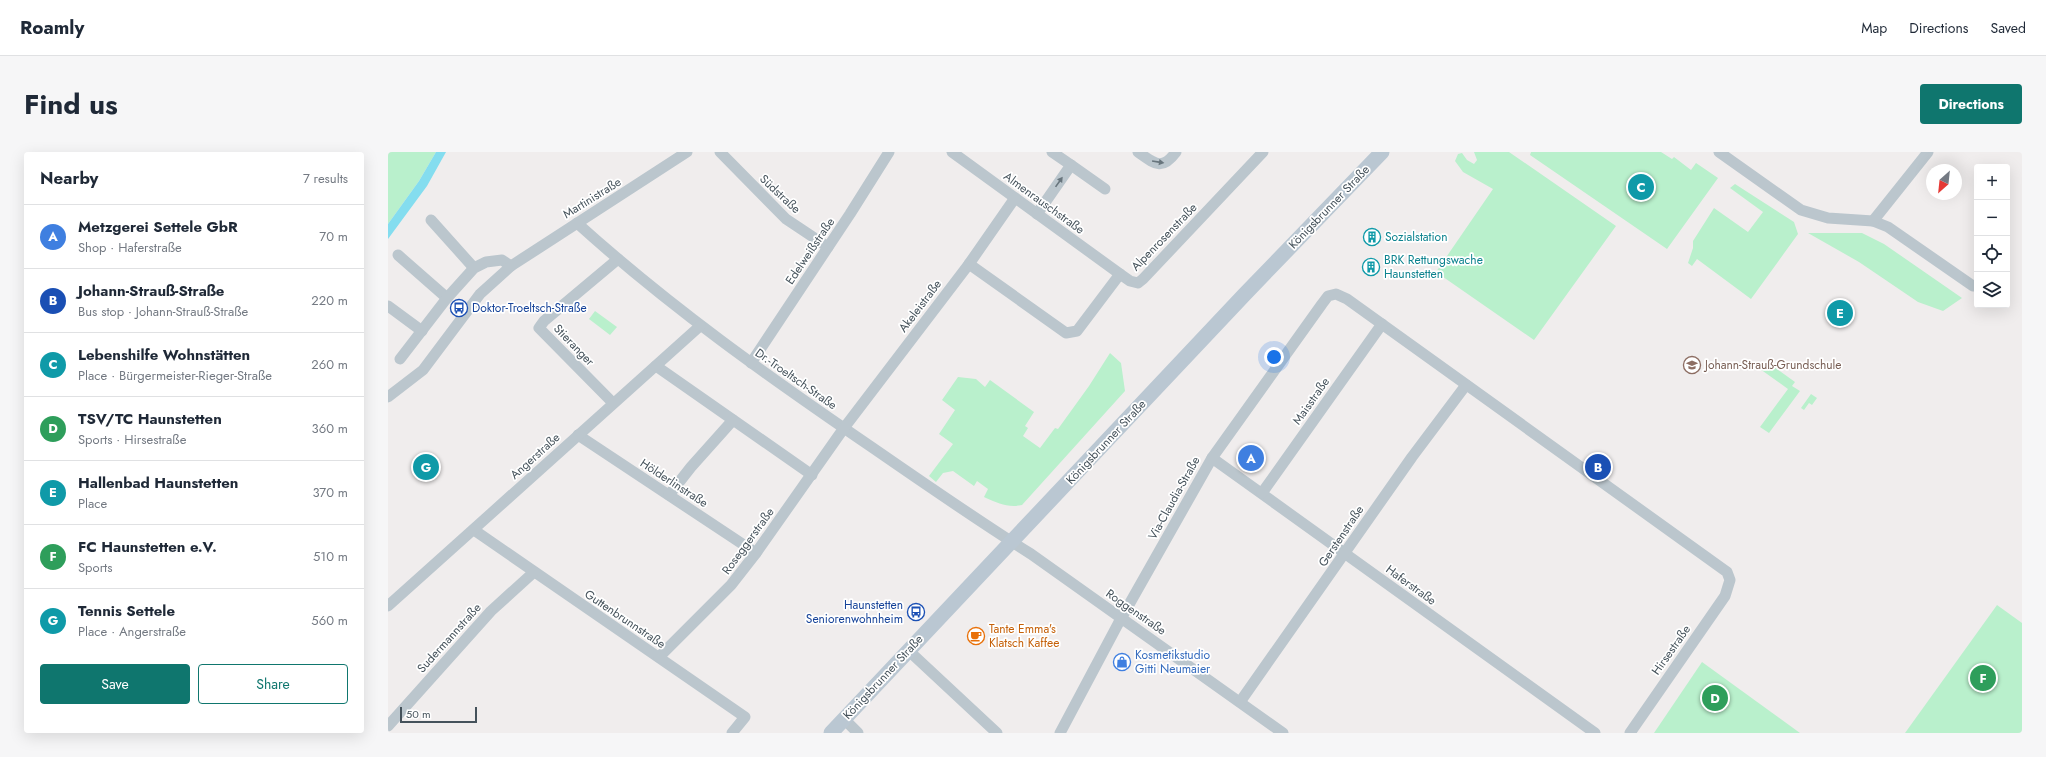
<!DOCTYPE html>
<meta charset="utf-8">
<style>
body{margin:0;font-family:Jost,sans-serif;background:#f6f6f7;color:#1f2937}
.controls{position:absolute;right:12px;top:12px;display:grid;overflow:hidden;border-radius:4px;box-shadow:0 4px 16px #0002}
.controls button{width:36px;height:36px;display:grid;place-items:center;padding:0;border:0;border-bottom:1px solid #e0e1e3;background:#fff;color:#1f2937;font:20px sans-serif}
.compass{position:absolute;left:1538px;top:12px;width:36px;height:36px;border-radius:50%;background:#fff;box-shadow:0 4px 16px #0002;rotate:207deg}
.scale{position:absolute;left:12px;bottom:10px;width:77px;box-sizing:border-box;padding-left:4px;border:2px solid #45525b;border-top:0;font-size:11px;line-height:14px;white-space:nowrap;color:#45525b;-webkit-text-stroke:3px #fff;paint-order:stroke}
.you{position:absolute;left:886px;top:205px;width:14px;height:14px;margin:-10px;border:3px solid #fff;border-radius:50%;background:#1a73e8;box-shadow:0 0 0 6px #1a73e833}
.badge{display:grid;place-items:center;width:26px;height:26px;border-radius:50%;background:#0f766e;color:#fff;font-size:13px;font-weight:700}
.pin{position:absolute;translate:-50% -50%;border:2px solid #fff;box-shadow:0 1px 4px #0006}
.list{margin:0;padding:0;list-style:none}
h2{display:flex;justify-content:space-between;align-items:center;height:52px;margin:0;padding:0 16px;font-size:17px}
h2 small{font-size:13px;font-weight:400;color:#747a83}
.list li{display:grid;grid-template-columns:26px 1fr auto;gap:12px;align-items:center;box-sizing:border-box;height:64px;padding:0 16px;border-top:1px solid #e0e1e3}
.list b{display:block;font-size:15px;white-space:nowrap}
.list p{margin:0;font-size:13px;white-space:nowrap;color:#747a83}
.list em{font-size:13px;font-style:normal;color:#747a83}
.actions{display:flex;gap:8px;padding:12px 16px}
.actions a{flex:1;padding:9px 0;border:1px solid #0f766e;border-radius:4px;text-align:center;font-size:14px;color:#0f766e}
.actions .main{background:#0f766e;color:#fff}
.icon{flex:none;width:22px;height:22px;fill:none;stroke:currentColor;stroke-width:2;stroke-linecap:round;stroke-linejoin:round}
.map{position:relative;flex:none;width:1634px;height:581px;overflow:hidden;border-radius:4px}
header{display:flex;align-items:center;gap:24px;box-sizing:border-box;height:56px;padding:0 20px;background:#fff;border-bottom:1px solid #e0e1e3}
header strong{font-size:19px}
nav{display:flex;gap:22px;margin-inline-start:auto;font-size:14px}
.intro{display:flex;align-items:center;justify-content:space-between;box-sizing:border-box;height:96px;padding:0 24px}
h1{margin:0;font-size:28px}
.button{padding:10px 18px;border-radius:4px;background:#0f766e;color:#fff;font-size:14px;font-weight:700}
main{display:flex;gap:24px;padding:0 24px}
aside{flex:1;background:#fff;border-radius:4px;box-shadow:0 4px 16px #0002}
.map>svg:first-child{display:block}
.green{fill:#b9f0cc}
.water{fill:#84ddef}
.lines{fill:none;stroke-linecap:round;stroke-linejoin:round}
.street{stroke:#bbc6cd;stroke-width:11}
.secondary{stroke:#bac7d2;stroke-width:15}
.oneway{fill:#68757d}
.labels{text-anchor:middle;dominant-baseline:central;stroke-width:3.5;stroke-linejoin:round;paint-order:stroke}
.street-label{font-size:12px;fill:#45525b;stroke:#fff}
.culture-label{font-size:12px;fill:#0d838f;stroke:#fff;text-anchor:start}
.transit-label{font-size:12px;fill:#164399;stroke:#fff;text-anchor:start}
.education-label{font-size:12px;fill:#785e54;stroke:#fff;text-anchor:start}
.food-label{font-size:12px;fill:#c56008;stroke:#fff;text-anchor:start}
.shop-label{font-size:12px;fill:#366cbe;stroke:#fff;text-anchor:start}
</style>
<header>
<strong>Roamly</strong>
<nav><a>Map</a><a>Directions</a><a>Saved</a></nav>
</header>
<div class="intro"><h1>Find us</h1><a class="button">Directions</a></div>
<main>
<aside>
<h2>Nearby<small>7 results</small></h2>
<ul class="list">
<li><span class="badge" style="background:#3f7fe0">A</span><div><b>Metzgerei Settele GbR</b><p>Shop · Haferstraße</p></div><em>70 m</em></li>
<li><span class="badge" style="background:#1a4fb4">B</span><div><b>Johann-Strauß-Straße</b><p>Bus stop · Johann-Strauß-Straße</p></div><em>220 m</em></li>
<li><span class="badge" style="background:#0f9aa8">C</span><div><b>Lebenshilfe Wohnstätten</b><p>Place · Bürgermeister-Rieger-Straße</p></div><em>260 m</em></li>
<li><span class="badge" style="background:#2e9e5b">D</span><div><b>TSV/TC Haunstetten</b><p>Sports · Hirsestraße</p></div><em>360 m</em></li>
<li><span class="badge" style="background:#0f9aa8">E</span><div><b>Hallenbad Haunstetten</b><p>Place</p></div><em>370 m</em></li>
<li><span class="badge" style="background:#2e9e5b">F</span><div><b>FC Haunstetten e.V.</b><p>Sports</p></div><em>510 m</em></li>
<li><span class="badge" style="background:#0f9aa8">G</span><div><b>Tennis Settele</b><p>Place · Angerstraße</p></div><em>560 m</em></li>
</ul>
<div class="actions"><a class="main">Save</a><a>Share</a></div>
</aside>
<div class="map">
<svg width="1634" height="581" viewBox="0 0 1634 581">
<rect width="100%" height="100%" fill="#f0eded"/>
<g class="green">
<path d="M 0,0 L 48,0 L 31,29 L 0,72 Z"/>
<path d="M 1086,0 L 1121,0 L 1228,74 L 1146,188 L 1048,120 L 1105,37 L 1075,20 L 1067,9 L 1070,2 L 1074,1 L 1079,8 L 1086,12 L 1089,8 Z"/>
<path d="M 1143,0 L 1273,0 L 1284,7 L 1286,5 L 1303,18 L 1308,11 L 1330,26 L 1279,97 L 1142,3 Z"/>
<path d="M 1347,32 L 1406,70 L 1410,82 L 1363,147 L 1309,107 L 1304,114 L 1300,111 L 1305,96 L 1305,89 L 1326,56 L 1360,80 L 1375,60 L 1342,36 Z"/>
<path d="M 1420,81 L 1474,81 L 1496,92 L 1574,146 L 1555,159 L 1530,150 L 1471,110 Z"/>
<path d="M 207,159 L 229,175 L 222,183 L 201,167 Z"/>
<path d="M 722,201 L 733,211 L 737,239 L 634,353 C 620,356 610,351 598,346 L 596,345 L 600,337 L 589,329 L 586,334 L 565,319 L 555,321 L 548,330 L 541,324 L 565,292 L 551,282 L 567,258 L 554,248 L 570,225 L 588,227 L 597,235 L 602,228 L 646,260 L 637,274 L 640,276 L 635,284 L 652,296 L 667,276 L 670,277 L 701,234 Z"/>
<path d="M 1378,209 L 1407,230 L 1404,234 L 1412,239 L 1381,281 L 1372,275 L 1400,237 L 1372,217 Z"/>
<path d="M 1423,242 L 1429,246 L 1424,253 L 1421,251 L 1416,258 L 1413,256 Z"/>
<path d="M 1609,453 L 1634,471 L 1634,581 L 1517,581 Z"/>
<path d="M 1314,510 L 1412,581 L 1266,581 Z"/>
</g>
<path class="water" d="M 48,0 L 58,0 L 39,34 L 0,87 L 0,72 L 31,29 Z"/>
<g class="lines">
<g class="street">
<path d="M 332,0 L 398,67 L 440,95"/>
<path d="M 564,0 L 732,122"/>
<path d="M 750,0 C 767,12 774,19 788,0"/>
<path d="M 1331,0 L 1413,58 L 1440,66 L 1485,69 L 1500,75 L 1585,134"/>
<path d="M 683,13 L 717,37"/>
<path d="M 649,62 L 683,13 L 664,0"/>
<path d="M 43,68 L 86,116"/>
<path d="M 1485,69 L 1540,0"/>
<path d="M 189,71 C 282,155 381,225 485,296 C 537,332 589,368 643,402 L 895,581"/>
<path d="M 10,103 L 59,146"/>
<path d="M 581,112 L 678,181 L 689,179 L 732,122 L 742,129 L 750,131 L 755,127 L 875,0"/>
<path d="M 0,154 L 34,179"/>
<path d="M 12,207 L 59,146 L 86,116 L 98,110 L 114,108 L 123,114"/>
<path d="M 363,211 L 462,62 L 501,0"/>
<path d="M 268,214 L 424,323"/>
<path d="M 0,245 L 35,218 L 92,142 L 123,114 L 299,0"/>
<path d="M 225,251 L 151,176 L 156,169 L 230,107"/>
<path d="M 190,283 L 368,401"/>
<path d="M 824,306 L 1207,581"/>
<path d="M 874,341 L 994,172"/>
<path d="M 281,343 L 303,315 L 345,268"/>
<path d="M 86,378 L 357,565 L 344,581"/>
<path d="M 0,454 L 312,174"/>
<path d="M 521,499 L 609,581"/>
<path d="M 271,505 L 343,433 L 368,401 L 456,276 L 581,112 L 627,46"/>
<path d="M 852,550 L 1024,305 L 1078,233"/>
<path d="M 456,567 L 470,581"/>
<path d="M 0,574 L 103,459 L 146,420"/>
<path d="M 672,581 L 730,472 L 824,306 L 934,152 L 940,144 L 948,142 L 959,147 L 1339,420 L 1342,428 L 1337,444 L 1242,581"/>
</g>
<path class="secondary" d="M 443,581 L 856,143 L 994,0"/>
</g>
<defs><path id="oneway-solid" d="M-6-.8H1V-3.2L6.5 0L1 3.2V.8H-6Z"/></defs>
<g class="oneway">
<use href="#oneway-solid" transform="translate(770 10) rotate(9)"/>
<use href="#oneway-solid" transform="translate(671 30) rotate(-55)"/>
</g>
<defs>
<g id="building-ring" transform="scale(0.9)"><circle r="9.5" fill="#fff" stroke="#0f9aa8" stroke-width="1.5"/><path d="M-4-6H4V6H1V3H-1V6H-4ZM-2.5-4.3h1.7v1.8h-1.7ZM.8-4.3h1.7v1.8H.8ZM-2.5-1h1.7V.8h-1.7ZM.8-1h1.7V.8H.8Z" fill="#0f9aa8"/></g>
<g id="bus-ring" transform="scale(0.9)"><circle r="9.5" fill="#fff" stroke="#1a4fb4" stroke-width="1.5"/><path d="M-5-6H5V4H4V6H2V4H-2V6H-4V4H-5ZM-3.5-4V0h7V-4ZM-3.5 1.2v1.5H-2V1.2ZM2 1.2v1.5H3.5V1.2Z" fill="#1a4fb4"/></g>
<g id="school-ring" transform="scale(0.9)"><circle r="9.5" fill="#fff" stroke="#8d6e63" stroke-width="1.5"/><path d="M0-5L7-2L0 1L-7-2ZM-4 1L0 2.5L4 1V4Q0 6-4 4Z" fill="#8d6e63"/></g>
<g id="cafe-ring" transform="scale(0.9)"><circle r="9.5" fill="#fff" stroke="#e8710a" stroke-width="1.5"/><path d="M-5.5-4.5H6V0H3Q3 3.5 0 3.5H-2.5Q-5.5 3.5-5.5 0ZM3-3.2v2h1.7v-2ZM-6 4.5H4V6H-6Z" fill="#e8710a"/></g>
<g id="shop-ring" transform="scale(0.9)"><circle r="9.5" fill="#fff" stroke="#3f7fe0" stroke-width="1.5"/><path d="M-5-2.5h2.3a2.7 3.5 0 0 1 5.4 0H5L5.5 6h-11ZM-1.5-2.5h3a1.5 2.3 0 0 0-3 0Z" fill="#3f7fe0"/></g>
</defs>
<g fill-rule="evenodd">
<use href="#building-ring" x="984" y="85"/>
<use href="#building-ring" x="983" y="115"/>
<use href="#bus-ring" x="71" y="156"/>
<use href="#school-ring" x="1304" y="213"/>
<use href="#bus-ring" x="528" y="460"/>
<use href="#cafe-ring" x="588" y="484"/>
<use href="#shop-ring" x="734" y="510"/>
</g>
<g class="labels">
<g class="street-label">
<text transform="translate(392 42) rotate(43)">Südstraße</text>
<text transform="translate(204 46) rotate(-32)">Martinistraße</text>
<text transform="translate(656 51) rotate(36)">Almenrauschstraße</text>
<text transform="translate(941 55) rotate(-46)">Königsbrunner Straße</text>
<text transform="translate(776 85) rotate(-46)">Alpenrosenstraße</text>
<text transform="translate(422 99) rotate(-56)">Edelweißstraße</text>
<text transform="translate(532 154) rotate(-53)">Akeleistraße</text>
<text transform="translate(186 193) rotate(46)">Stieranger</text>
<text transform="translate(408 227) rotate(35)">Dr.-Troeltsch-Straße</text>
<text transform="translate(923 249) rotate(-55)">Maisstraße</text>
<text transform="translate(718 290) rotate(-47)">Königsbrunner Straße</text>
<text transform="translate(147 304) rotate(-42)">Angerstraße</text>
<text transform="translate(286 331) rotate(33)">Hölderlinstraße</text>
<text transform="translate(786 346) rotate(-61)">Via-Claudia-Straße</text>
<text transform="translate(953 384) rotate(-56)">Gerstenstraße</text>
<text transform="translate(360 389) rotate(-54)">Roseggerstraße</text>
<text transform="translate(1023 433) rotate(36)">Haferstraße</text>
<text transform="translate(748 460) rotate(35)">Roggenstraße</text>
<text transform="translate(237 467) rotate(34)">Guttenbrunnstraße</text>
<text transform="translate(61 486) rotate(-48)">Sudermannstraße</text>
<text transform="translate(1283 498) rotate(-55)">Hirsestraße</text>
<text transform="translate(495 525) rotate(-47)">Königsbrunner Straße</text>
</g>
<g class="culture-label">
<text x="997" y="85">Sozialstation</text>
<text x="996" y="108">BRK Rettungswache<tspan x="996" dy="14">Haunstetten</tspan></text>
</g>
<g class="transit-label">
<text x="84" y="156">Doktor-Troeltsch-Straße</text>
<text x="515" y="453" text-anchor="end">Haunstetten<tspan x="515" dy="14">Seniorenwohnheim</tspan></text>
</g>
<g class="education-label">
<text x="1317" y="213">Johann-Strauß-Grundschule</text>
</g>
<g class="food-label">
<text x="601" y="477">Tante Emma's<tspan x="601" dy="14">Klatsch Kaffee</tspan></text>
</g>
<g class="shop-label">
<text x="747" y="503">Kosmetikstudio<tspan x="747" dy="14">Gitti Neumaier</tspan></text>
</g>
</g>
</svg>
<div class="controls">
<button>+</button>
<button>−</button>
<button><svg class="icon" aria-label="locate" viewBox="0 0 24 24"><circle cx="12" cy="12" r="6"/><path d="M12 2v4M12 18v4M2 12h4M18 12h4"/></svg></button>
<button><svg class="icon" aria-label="layers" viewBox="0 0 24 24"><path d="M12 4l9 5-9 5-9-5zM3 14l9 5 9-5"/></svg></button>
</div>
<svg class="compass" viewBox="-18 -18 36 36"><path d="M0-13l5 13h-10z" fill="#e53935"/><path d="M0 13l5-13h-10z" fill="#747a83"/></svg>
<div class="scale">50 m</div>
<div class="you"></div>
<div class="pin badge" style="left:863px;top:306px;background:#3f7fe0">A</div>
<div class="pin badge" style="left:1210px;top:315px;background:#1a4fb4">B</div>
<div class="pin badge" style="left:1253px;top:35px;background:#0f9aa8">C</div>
<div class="pin badge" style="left:1327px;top:546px;background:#2e9e5b">D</div>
<div class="pin badge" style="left:1452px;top:161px;background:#0f9aa8">E</div>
<div class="pin badge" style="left:1595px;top:526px;background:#2e9e5b">F</div>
<div class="pin badge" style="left:38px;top:315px;background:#0f9aa8">G</div>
</div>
</main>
